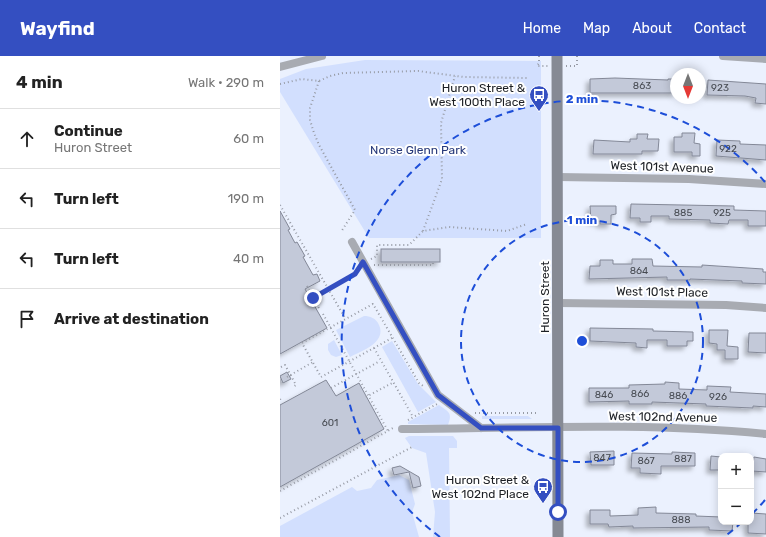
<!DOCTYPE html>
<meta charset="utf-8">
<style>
body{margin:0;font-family:Rubik,sans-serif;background:#f2f2f2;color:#222}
.controls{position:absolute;right:12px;bottom:12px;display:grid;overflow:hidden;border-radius:8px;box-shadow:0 2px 10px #0003}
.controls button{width:36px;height:36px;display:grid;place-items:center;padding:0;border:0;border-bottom:1px solid #e0e0e0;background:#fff;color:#222;font:20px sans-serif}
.compass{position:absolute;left:390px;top:12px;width:36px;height:36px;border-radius:50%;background:#fff;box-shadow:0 2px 10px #0003;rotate:180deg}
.stop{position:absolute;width:12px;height:12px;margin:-9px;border:3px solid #344fc1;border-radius:50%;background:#fff}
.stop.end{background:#344fc1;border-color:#fff;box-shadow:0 1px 4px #0008}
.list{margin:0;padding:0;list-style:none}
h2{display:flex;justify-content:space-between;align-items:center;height:52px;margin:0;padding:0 16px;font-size:17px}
h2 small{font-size:13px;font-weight:400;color:#767676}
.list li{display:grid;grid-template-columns:26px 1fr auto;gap:12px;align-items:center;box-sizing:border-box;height:60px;padding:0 16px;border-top:1px solid #e0e0e0}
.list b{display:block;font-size:15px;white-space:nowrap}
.list p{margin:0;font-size:13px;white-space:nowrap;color:#767676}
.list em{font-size:13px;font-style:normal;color:#767676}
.icon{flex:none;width:22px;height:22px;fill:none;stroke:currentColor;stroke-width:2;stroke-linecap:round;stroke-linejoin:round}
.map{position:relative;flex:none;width:486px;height:481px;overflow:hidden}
header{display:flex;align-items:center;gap:24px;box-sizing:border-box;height:56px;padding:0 20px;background:#344fc1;color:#fff}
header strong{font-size:19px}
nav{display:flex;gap:22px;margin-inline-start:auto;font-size:14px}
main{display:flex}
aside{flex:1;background:#fff}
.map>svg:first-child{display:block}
.green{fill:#d2dffe}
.building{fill:#c3c9d9;stroke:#838897;filter:url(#shadow)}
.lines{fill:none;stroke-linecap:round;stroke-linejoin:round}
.path{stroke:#979ba5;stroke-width:2;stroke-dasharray:1 3;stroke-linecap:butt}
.street{stroke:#a8abb2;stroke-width:8}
.secondary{stroke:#868a94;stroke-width:11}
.route{stroke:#344fc1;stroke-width:5}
.ring{fill:none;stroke:#1d4ed8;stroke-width:2;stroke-dasharray:7 5}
.labels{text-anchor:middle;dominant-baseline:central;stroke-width:4;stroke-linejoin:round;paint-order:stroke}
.number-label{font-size:10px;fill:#464a51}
.poi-label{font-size:12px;fill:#1c1f24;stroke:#fff;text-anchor:end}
.park-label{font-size:12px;fill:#263879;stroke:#fff}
.street-label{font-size:12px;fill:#1c1f24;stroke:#fff}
.centre{fill:#1d4ed8;stroke:#fff;stroke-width:2}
.ring-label{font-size:12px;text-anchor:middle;font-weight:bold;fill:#1d4ed8;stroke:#fff;stroke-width:4;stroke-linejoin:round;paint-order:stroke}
</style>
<header>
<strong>Wayfind</strong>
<nav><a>Home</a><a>Map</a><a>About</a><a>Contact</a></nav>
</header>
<main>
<aside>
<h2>4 min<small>Walk · 290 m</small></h2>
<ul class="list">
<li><svg class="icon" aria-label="ahead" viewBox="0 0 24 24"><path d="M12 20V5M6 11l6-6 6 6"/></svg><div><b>Continue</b><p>Huron Street</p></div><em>60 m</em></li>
<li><svg class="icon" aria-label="left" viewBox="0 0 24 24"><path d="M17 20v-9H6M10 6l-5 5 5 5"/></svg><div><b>Turn left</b></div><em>190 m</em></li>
<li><svg class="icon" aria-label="left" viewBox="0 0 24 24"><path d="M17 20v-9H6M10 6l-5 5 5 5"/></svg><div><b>Turn left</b></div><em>40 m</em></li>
<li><svg class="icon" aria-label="arrive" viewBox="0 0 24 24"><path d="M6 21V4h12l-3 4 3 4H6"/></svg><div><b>Arrive at destination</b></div></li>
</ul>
</aside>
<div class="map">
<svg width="486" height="481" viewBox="0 0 486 481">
<defs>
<filter id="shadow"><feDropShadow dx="-3.5" dy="3.5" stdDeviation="2" flood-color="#0004"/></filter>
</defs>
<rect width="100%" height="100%" fill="#ebf1fe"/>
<g class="green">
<path d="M 85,4 L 261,5 L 261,182 L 89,182 L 0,36 L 0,23 L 26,13 Z"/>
<path d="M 84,260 C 90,260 96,262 99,269 C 107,286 82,295 70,301 L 56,274 Z"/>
<path d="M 54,284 L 62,299 L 56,301 L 51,299 L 48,294 L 48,288 Z"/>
<path d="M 112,285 L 138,328 L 156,346 L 138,356 L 102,291 Z"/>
<path d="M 159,349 C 168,356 173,356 168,369 L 128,368 L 128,366 Z"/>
<path d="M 202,360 L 248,360 L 252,363 L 202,363 Z"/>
<path d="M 129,380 L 173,380 L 177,385 L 177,392 L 169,392 L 170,481 L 153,481 L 155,456 L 146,397 L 132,392 L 125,382 Z"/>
<path d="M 119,419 L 129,424 L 135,448 L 132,456 L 139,481 L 0,481 L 0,470 L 72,431 L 77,435 L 91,432 L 97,424 Z"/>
</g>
<g class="building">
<path d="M 335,22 L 388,24 L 388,23 L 396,23 L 396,37 L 310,37 L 310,23 Z"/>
<path d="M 428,24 L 486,28 L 486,48 L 475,47 L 476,42 L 465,40 L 427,39 Z"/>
<path d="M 402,77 L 415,77 L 414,87 L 420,88 L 420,100 L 412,100 L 412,96 L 394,96 L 394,81 L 402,81 Z"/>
<path d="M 357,78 L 368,78 L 367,83 L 379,83 L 378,95 L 362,95 L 362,98 L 313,98 L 314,84 L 350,86 L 350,83 L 357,83 Z"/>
<path d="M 437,84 L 460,85 L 460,88 L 486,89 L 486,104 L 436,100 Z"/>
<path d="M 351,148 L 454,150 L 454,154 L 486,155 L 486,170 L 468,170 L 468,164 L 449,164 L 448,168 L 430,167 L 430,164 L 389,163 L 389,160 L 371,160 L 371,166 L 360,166 L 360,162 L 350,162 Z"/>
<path d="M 310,150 L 336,150 L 336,158 L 331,159 L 331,168 L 320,168 L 320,165 L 311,165 Z"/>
<path d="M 0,155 L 10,173 L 8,174 L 15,187 L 17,186 L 25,200 L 23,201 L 33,219 L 37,218 L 40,225 L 25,233 L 47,272 L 0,298 Z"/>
<rect x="101" y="193" width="59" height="13"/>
<path d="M 352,203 L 372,203 L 373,210 L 422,211 L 422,209 L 483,213 L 483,216 L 486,216 L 486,228 L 462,227 L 462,225 L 410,223 L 410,224 L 387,224 L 387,221 L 309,223 L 310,210 L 320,210 L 320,204 L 333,204 L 333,208 L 352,208 Z"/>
<path d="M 310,272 L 373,273 L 373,275 L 413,276 L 413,285 L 407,285 L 407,290 L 387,290 L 387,284 L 367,284 L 367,292 L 356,291 L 356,287 L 310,285 Z"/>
<path d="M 429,274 L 448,274 L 447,290 L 458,291 L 458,303 L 445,303 L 445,294 L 437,294 L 437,288 L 429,287 Z"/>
<path d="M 469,277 L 486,277 L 486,297 L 468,296 Z"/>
<path d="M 7,316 L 11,323 L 3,327 L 0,320 Z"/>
<path d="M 46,324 L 56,340 L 79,327 L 104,373 L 0,431 L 0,349 Z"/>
<path d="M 385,326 L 399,327 L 399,333 L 427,334 L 427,330 L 451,331 L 450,336 L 486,338 L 486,351 L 473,350 L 473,352 L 426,350 L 426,348 L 372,346 L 372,348 L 349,348 L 349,345 L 309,346 L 309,332 L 349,332 L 349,329 L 385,328 Z"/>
<path d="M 334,395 L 334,409 L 311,409 L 310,396 Z"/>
<path d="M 392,396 L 415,397 L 415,410 L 381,410 L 381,418 L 360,417 L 360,412 L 351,412 L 352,397 L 392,398 Z"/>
<path d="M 431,400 L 441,401 L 441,414 L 430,414 Z"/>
<path d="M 474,401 L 486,403 L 486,416 L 472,415 Z"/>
<path d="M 120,410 L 139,421 L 141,430 L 133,432 L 129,416 L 114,419 L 112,412 Z"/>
<path d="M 376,451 L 376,457 L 416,458 L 416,460 L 441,461 L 441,466 L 453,466 L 452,475 L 429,474 L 429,471 L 353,472 L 353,470 L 329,471 L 328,468 L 310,468 L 310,454 L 330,454 L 330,460 L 358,459 L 358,452 Z"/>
<path d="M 471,457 L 486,458 L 486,478 L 468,477 L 468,466 L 471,466 Z"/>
</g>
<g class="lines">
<g class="path">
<path d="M 259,0 L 259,7 L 257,10 L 268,10"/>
<path d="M 286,10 L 297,10 L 297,0"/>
<path d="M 39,25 L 30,52 L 30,64 L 34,77 L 39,89 L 75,154 L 61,176"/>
<path d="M 0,28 L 22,23 L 39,25 L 50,20 L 63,17 L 138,15 L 184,21 L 248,22"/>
<path d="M 0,149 L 65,262"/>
<path d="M 143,175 L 162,123 L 161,67 L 175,20"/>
<path d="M 91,203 L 97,200 L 97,189 L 129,189 L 143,175 L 169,171 L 227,175 L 247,168"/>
<path d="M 94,209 L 153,209 L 153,206"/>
<path d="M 27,230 L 40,254"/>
<path d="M 33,242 L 75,218 L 78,214"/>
<path d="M 43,258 L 108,375"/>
<path d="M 112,282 L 41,321 L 22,287 L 93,248 L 139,327 L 143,330"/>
<path d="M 94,292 L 133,361"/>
<path d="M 1,311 L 5,309 L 16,329 L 13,331"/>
<path d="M 7,321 L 33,306"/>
<path d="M 51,332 L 100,305"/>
<path d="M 86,341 L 114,326"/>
<path d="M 0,343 L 1,345 L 0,345"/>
<path d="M 195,357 L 256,357"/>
<path d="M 128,364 L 157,348"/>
<path d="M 0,435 L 113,372"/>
<path d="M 0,462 L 132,391"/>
</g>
<g class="street">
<path d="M 443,0 L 486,3"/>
<path d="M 0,11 L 42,0"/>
<path d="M 278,121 L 409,123 L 486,128"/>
<path d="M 72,186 L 158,339 L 201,372"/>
<path d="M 278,247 L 446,249 L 486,252"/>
<path d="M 122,373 C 243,372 365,366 486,378"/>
</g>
<path class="secondary" d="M 277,0 L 278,481"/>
</g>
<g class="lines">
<path class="route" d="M 33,242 L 75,218 L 83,206 L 158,339 L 201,372 L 278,372 L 278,456"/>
</g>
<g class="ring">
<circle cx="302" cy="285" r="121"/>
<path d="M485 444A242 242 0 0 1 472 458M462 466A242 242 0 0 1 444 481M160 481A242 242 0 1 1 485 126"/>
</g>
<defs>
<g id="bus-pin" transform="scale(1)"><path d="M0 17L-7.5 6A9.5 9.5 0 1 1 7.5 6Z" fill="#344fc1" stroke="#fff"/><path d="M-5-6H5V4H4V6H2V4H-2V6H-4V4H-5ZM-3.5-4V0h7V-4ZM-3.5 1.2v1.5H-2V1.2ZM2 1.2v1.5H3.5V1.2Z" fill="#fff"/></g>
</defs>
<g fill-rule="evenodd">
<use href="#bus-pin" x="259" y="39"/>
<use href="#bus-pin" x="263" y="431"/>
</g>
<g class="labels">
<g class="number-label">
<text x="362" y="30">863</text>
<text x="440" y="32">923</text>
<text x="448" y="93">922</text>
<text x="403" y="157">885</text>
<text x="442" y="157">925</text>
<text x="359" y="215">864</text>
<text x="360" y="338">866</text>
<text x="324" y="339">846</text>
<text x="398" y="340">886</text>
<text x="438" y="341">926</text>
<text x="50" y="367">601</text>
<text x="322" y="402">847</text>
<text x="403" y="403">887</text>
<text x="366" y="405">867</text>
<text x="401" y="464">888</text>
</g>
<g class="poi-label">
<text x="245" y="32">Huron Street &amp;<tspan x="245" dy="14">West 100th Place</tspan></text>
<text x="249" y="424">Huron Street &amp;<tspan x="249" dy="14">West 102nd Place</tspan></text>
</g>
<g class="park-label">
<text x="138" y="94">Norse Glenn Park</text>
</g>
<g class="street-label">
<text transform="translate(382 111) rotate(2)">West 101st Avenue</text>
<text transform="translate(382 236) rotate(1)">West 101st Place</text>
<text transform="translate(265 241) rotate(-90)">Huron Street</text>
<text transform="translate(383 361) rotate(1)">West 102nd Avenue</text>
</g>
</g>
<circle cx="302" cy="285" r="6" class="centre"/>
<g class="ring-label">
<text x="302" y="47">2 min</text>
<text x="302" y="168">1 min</text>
</g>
</svg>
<div class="controls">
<button>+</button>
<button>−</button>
</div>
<svg class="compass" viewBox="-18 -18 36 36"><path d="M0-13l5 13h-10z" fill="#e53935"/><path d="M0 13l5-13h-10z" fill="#767676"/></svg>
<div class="stop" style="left:278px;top:456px"></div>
<div class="stop end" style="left:33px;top:242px"></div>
</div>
</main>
